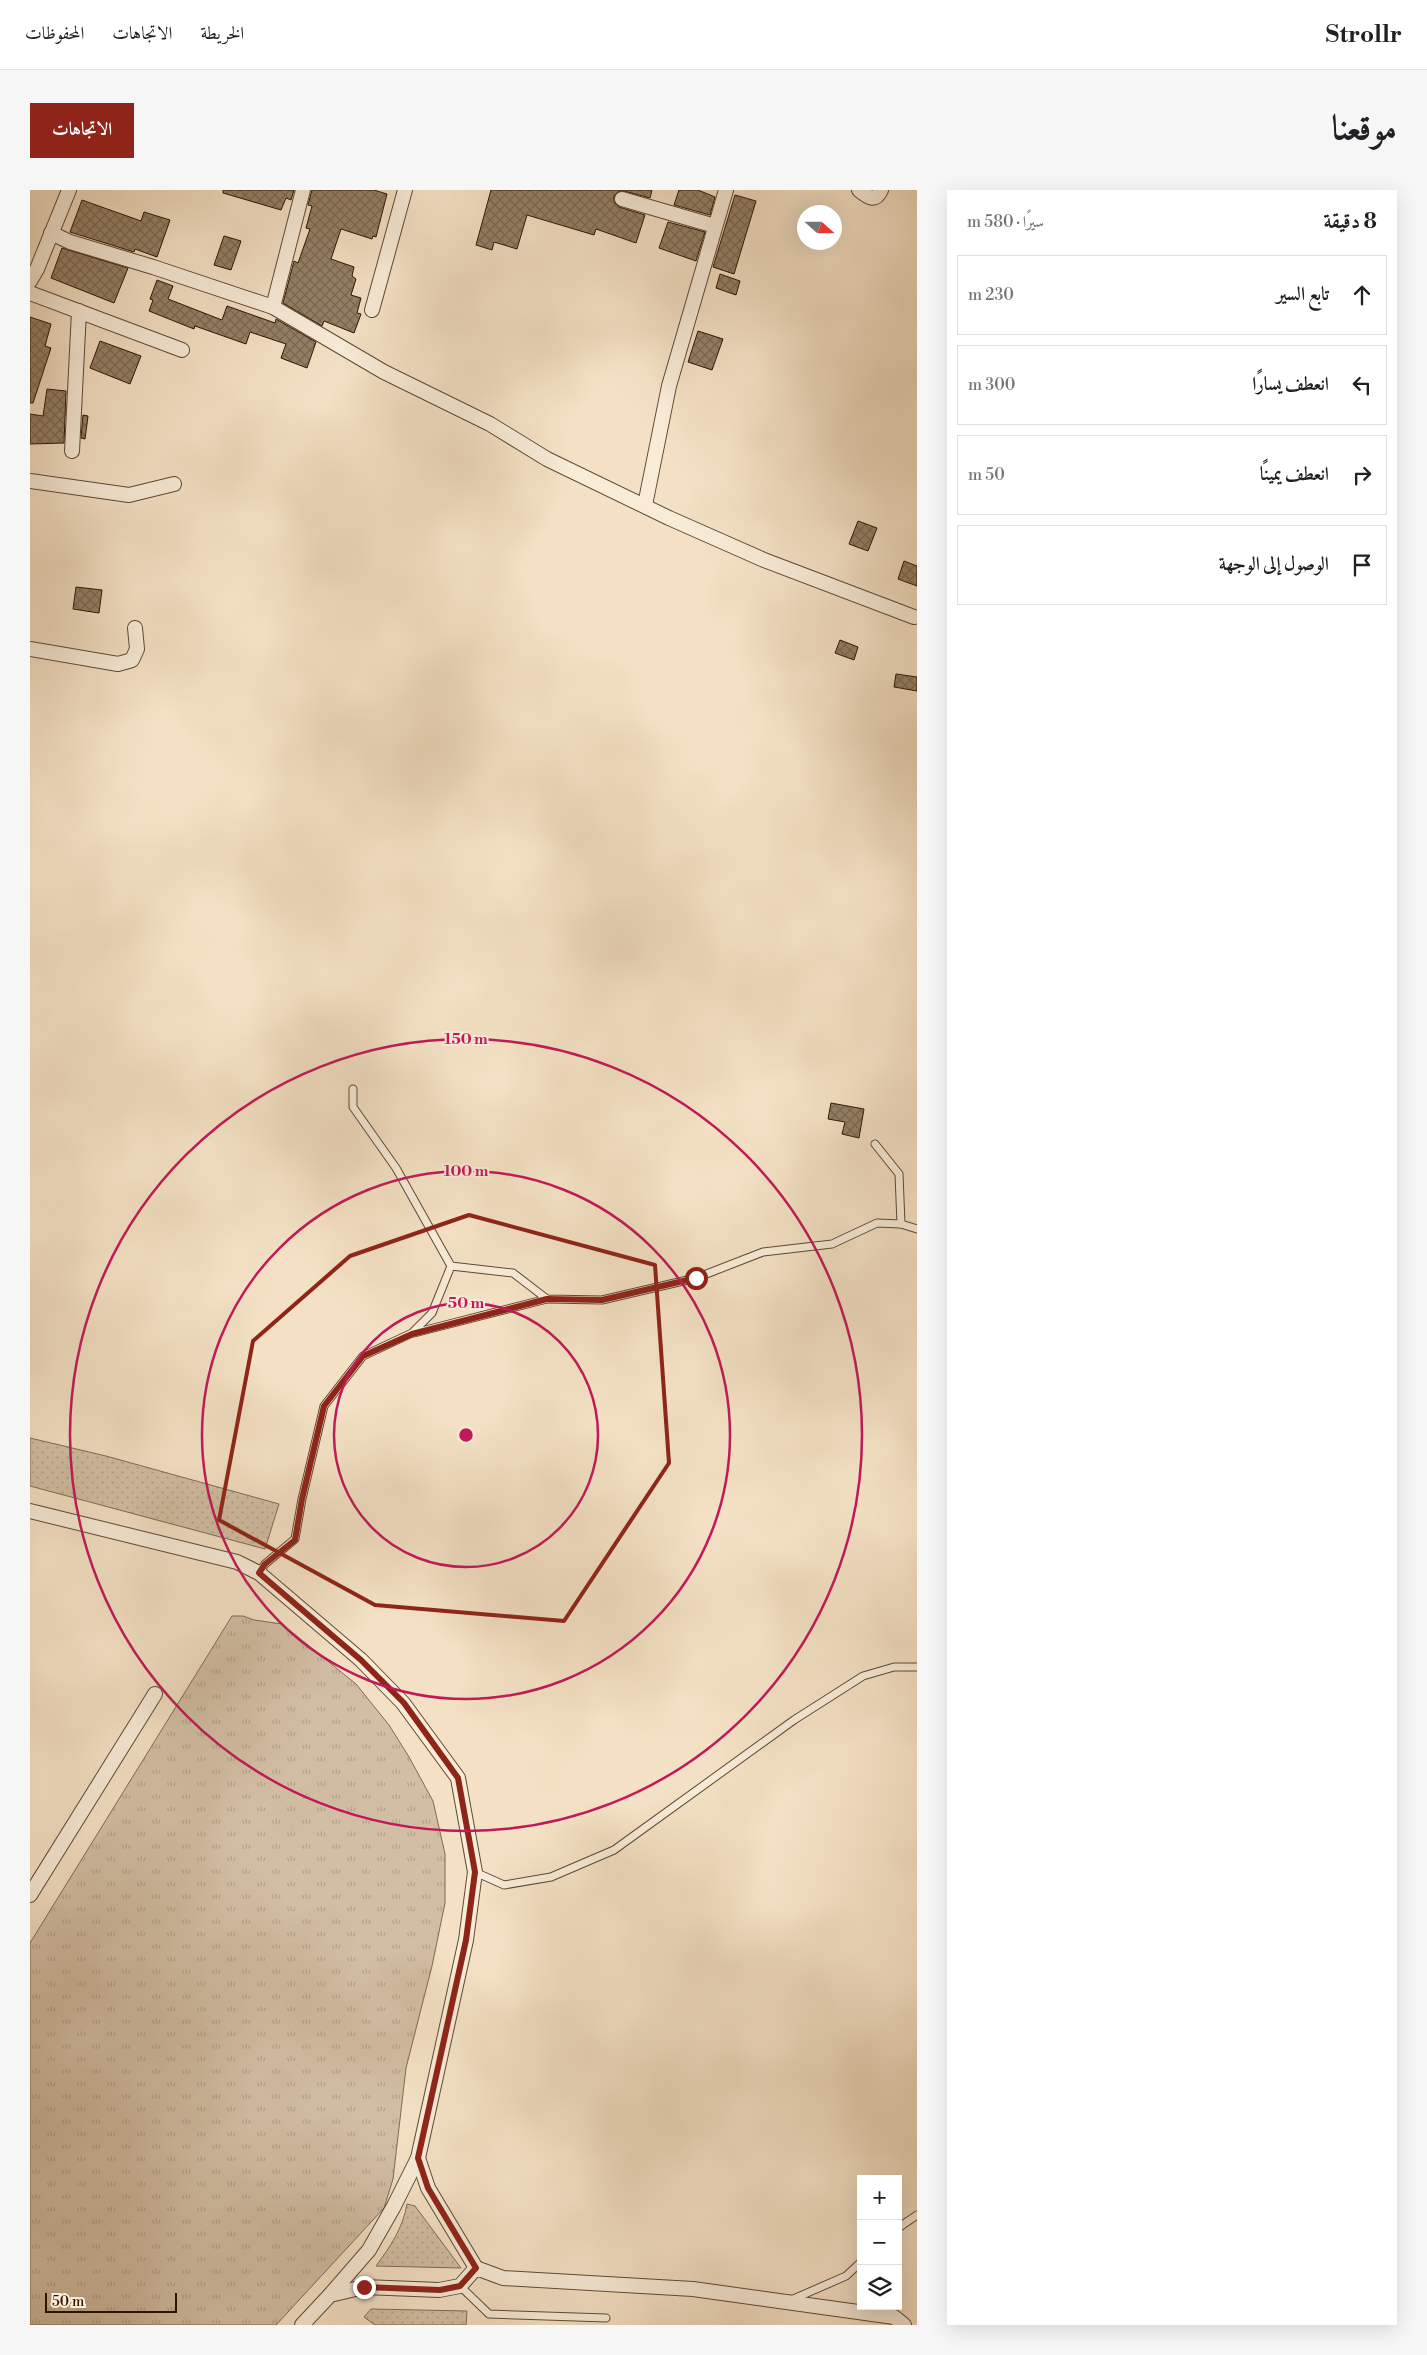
<!DOCTYPE html>
<html lang="ar">
<meta charset="utf-8">
<style>
body{margin:0;font-family:"Libre Bodoni",Amiri,serif;background:#f6f6f6;color:#202124;direction:rtl}
.controls{position:absolute;right:15px;bottom:15px;display:grid;overflow:hidden;border-radius:0px;box-shadow:0 5px 20px #0002}
.controls button{width:45px;height:45px;display:grid;place-items:center;padding:0;border:0;border-bottom:1px solid #e0e0e0;background:#fff;color:#202124;font:25px sans-serif}
.compass{position:absolute;left:767px;top:15px;width:45px;height:45px;border-radius:50%;background:#fff;box-shadow:0 5px 20px #0002;rotate:111deg}
.scale{position:absolute;left:15px;bottom:12px;width:132px;box-sizing:border-box;padding-left:5px;border:2px solid #2c1602;border-top:0;font-size:14px;line-height:18px;white-space:nowrap;color:#2c1602;-webkit-text-stroke:4px #f8ecd9;paint-order:stroke}
.stop{position:absolute;width:15px;height:15px;margin:-11px;border:4px solid #8f2418;border-radius:50%;background:#fff}
.stop.end{background:#8f2418;border-color:#fff;box-shadow:0 1px 5px #0008}
.list{margin:0;padding:0;list-style:none}
h2{display:flex;justify-content:space-between;align-items:center;height:65px;margin:0;padding:0 20px;font-size:21px}
h2 small{font-size:16px;font-weight:400;color:#757577}
.list li{display:grid;grid-template-columns:32px 1fr auto;gap:15px;align-items:center;box-sizing:border-box;height:80px;margin:0 10px 10px;padding:0 10px;border:1px solid #e0e0e0;border-radius:0px}
.list b{display:block;font-size:19px;white-space:nowrap}
.list em{font-size:16px;font-style:normal;color:#757577}
.icon{flex:none;width:28px;height:28px;fill:none;stroke:currentColor;stroke-width:2;stroke-linecap:round;stroke-linejoin:round}
.map{position:relative;flex:none;width:887px;height:2135px;overflow:hidden;direction:ltr;border-radius:0px}
header{display:flex;align-items:center;gap:30px;box-sizing:border-box;height:70px;padding:0 25px;background:#fff;border-bottom:1px solid #e0e0e0}
header strong{font-size:24px}
nav{display:flex;gap:28px;margin-inline-start:auto;font-size:18px}
.intro{display:flex;align-items:center;justify-content:space-between;box-sizing:border-box;height:120px;padding:0 30px}
h1{margin:0;font-size:35px}
.button{padding:12px 22px;border-radius:0px;background:#8f2418;color:#fff;font-size:18px;font-weight:700}
main{display:flex;gap:30px;padding:0 30px}
aside{flex:1;background:#fff;border-radius:0px;box-shadow:0 5px 20px #0002}
.map>svg:first-child{display:block}
.grass{fill:url(#grass-dots);stroke:#7f6a53}
.park{fill:url(#park-tufts);stroke:#7f6a53}
.building{fill:url(#building-cross-hatch);stroke:#2c1602}
.lines{fill:none;stroke-linecap:round;stroke-linejoin:round}
.service-casing{stroke:#5e4933;stroke-width:9}
.minor-casing{stroke:#5e4933;stroke-width:16}
.service{stroke:#f8ecd9;stroke-width:7}
.minor{stroke:#f8ecd9;stroke-width:14}
.route{stroke:#8f2418;stroke-width:6}
.marked{fill:none;stroke:#8f2418;stroke-width:4;stroke-linejoin:round}
.ring{fill:none;stroke:#c2185b;stroke-width:2.5}
.centre{fill:#c2185b;stroke:#f8ecd9;stroke-width:2.5}
.ring-label{font-size:15px;text-anchor:middle;font-weight:bold;fill:#c2185b;stroke:#f8ecd9;stroke-width:4;stroke-linejoin:round;paint-order:stroke}
</style>
<header>
<strong>Strollr</strong>
<nav><a>الخريطة</a><a>الاتجاهات</a><a>المحفوظات</a></nav>
</header>
<div class="intro"><h1>موقعنا</h1><a class="button">الاتجاهات</a></div>
<main>
<aside>
<h2>8 دقيقة<small>سيرًا · 580 m</small></h2>
<ul class="list">
<li><svg class="icon" aria-label="ahead" viewBox="0 0 24 24"><path d="M12 20V5M6 11l6-6 6 6"/></svg><div><b>تابع السير</b></div><em>230 m</em></li>
<li><svg class="icon" aria-label="left" viewBox="0 0 24 24"><path d="M17 20v-9H6M10 6l-5 5 5 5"/></svg><div><b>انعطف يسارًا</b></div><em>300 m</em></li>
<li><svg class="icon" aria-label="right" viewBox="0 0 24 24"><path d="M7 20v-9h11M14 6l5 5-5 5"/></svg><div><b>انعطف يمينًا</b></div><em>50 m</em></li>
<li><svg class="icon" aria-label="arrive" viewBox="0 0 24 24"><path d="M6 21V4h12l-3 4 3 4H6"/></svg><div><b>الوصول إلى الوجهة</b></div></li>
</ul>
</aside>
<div class="map">
<svg width="887" height="2135" viewBox="0 0 887 2135">
<defs>
<pattern id="grass-dots" width="8" height="8" patternUnits="userSpaceOnUse" patternTransform="scale(1.25)"><rect width="8" height="8" fill="#d2bea4"/><path d="M2 2h.1M6 6h.1" fill="none" stroke="#b4a38c" stroke-width="1.8" stroke-linecap="round"/></pattern>
<pattern id="park-tufts" width="24" height="20" patternUnits="userSpaceOnUse" patternTransform="scale(1.25)"><rect width="24" height="20" fill="#d2bea4"/><path d="M3 7l-1-3M5 7V3M7 7l1-3M15 17l-1-3M17 17v-4M19 17l1-3" fill="none" stroke="#b4a38c"/></pattern>
<pattern id="building-cross-hatch" width="8" height="8" patternUnits="userSpaceOnUse" patternTransform="scale(1.25)"><rect width="8" height="8" fill="#948067"/><path d="M0 0l8 8M0 8l8-8" fill="none" stroke="#796853"/></pattern>
</defs>
<rect width="100%" height="100%" fill="#f4e1c5"/>
<filter id="stains"><feTurbulence type="fractalNoise" baseFrequency=".004" numOctaves="4"/><feColorMatrix values="0 0 0 0 .2 0 0 0 0 .09 0 0 0 0 .02 0 0 0 .5 -.17"/></filter>
<radialGradient id="worn" r=".72"><stop offset=".6" stop-color="#630" stop-opacity="0"/><stop offset="1" stop-color="#630" stop-opacity=".3"/></radialGradient>
<g class="grass">
<path d="M 0,1248 L 76,1266 L 249,1314 L 235,1359 L 0,1296 Z"/>
<path d="M 377,2014 L 385,2016 L 431,2078 L 346,2076 C 360,2057 373,2038 377,2014 Z"/>
<path d="M 341,2119 L 437,2121 L 436,2135 L 345,2135 L 334,2127 Z"/>
</g>
<path class="park" d="M 202,1426 L 213,1426 L 224,1430 L 252,1434 L 326,1494 L 359,1535 L 379,1567 L 403,1611 L 415,1664 L 415,1713 L 402,1776 L 376,1878 L 363,1989 L 354,2018 L 246,2135 L 0,2135 L 0,1753 Z"/>
<g class="building">
<path d="M 193,0 L 264,0 L 261,10 L 256,8 L 251,20 L 193,3 Z"/>
<path d="M 282,0 L 344,0 L 357,4 L 346,47 L 343,46 L 342,49 L 311,39 L 301,69 L 324,77 L 322,86 L 326,89 L 321,105 L 331,108 L 327,123 L 331,124 L 324,143 L 294,131 L 292,136 L 253,113 L 264,71 L 268,73 L 280,39 L 276,38 L 282,16 L 278,15 Z"/>
<path d="M 461,0 L 622,0 L 620,8 L 594,1 L 589,1 L 584,6 L 584,12 L 589,17 L 615,25 L 606,53 L 566,39 L 564,45 L 497,25 L 487,59 L 464,52 L 462,60 L 446,55 Z"/>
<path d="M 649,0 L 668,0 L 685,7 L 680,25 L 644,15 Z"/>
<path d="M 705,5 L 726,11 L 704,84 L 683,77 Z"/>
<path d="M 52,10 L 111,31 L 114,22 L 140,30 L 127,67 L 105,59 L 104,62 L 40,42 Z"/>
<path d="M 638,32 L 675,42 L 666,71 L 629,58 Z"/>
<path d="M 194,46 L 211,51 L 201,80 L 184,75 Z"/>
<path d="M 32,58 L 98,78 L 84,113 L 21,88 Z"/>
<path d="M 690,84 L 710,91 L 706,105 L 686,98 Z"/>
<path d="M 127,90 L 143,96 L 138,109 L 192,130 L 197,116 L 245,133 L 246,129 L 286,152 L 277,178 L 251,168 L 256,154 L 220,142 L 216,154 L 165,136 L 164,139 L 119,121 L 123,110 L 120,109 Z"/>
<path d="M 0,127 L 21,134 L 15,156 L 21,158 L 3,213 L 0,213 Z"/>
<path d="M 668,141 L 693,149 L 682,180 L 658,172 Z"/>
<path d="M 70,151 L 111,166 L 100,194 L 60,178 Z"/>
<path d="M 17,199 L 36,201 L 34,253 L 0,254 L 0,224 L 13,226 Z"/>
<path d="M 53,225 L 58,226 L 55,249 L 51,248 Z"/>
<path d="M 828,331 L 847,338 L 838,361 L 819,354 Z"/>
<path d="M 874,371 L 887,376 L 887,396 L 868,389 Z"/>
<path d="M 46,397 L 72,400 L 69,423 L 43,419 Z"/>
<path d="M 810,450 L 828,457 L 824,470 L 805,463 Z"/>
<path d="M 866,484 L 887,487 L 887,501 L 864,497 Z"/>
<path d="M 801,913 L 834,919 L 829,948 L 812,944 L 815,932 L 798,929 Z"/>
</g>
<g class="lines">
<g class="service-casing">
<g id="service">
<path d="M 323,899 L 323,917 L 366,978 L 421,1076 L 483,1083 L 517,1109 L 572,1110 L 666,1088 L 733,1062 L 802,1054 L 847,1033 L 871,1034 L 887,1039"/>
<path d="M 845,954 L 869,984 L 871,1034"/>
<path d="M 384,1143 L 517,1109"/>
<path d="M 229,1383 L 235,1374 L 265,1349 L 272,1309 L 294,1216 L 333,1166 L 382,1143 L 402,1123 L 421,1076"/>
<path d="M 445,1682 L 474,1695 L 521,1687 L 584,1660 L 764,1530 L 833,1486 L 864,1477 L 887,1477"/>
<path d="M 868,2038 L 887,2025"/>
<path d="M 430,2096 L 459,2124 L 576,2128"/>
<path d="M 761,2110 L 816,2086 L 831,2072"/>
</g>
</g>
<g class="minor-casing">
<g id="minor">
<path d="M 273,0 L 243,117 L 354,182 L 460,234 L 517,269 L 639,328 L 734,370 L 884,427"/>
<path d="M 829,0 C 838,7 845,13 851,0"/>
<path d="M 592,9 L 685,36"/>
<path d="M 21,43 L 40,52 L 123,77 L 243,117"/>
<path d="M 0,91 L 7,79 L 39,0"/>
<path d="M 0,103 L 152,160"/>
<path d="M 342,120 L 375,0"/>
<path d="M 42,261 L 49,121"/>
<path d="M 0,291 L 99,305 L 144,294"/>
<path d="M 615,315 L 639,196 L 696,0"/>
<path d="M 0,459 L 88,474 L 102,470 L 107,459 L 105,438"/>
<path d="M 0,1321 L 207,1372 L 229,1383 L 331,1470 L 373,1513 L 428,1588 L 445,1682 L 436,1750 L 388,1968 L 364,2016 L 339,2060 L 300,2105"/>
<path d="M 0,1705 L 125,1504"/>
<path d="M 388,1968 L 398,1998 L 446,2078"/>
<path d="M 272,2135 L 300,2105 L 334,2097 L 409,2100 L 430,2096 L 446,2078 L 473,2088 L 663,2099 L 864,2127 L 874,2135"/>
</g>
</g>
<use href="#service" class="service"/>
<use href="#minor" class="minor"/>
</g>
<g class="lines">
<path class="route" d="M 334,2097 L 410,2100 L 430,2096 L 446,2078 L 398,1998 L 388,1968 L 436,1750 L 445,1682 L 428,1588 L 374,1513 L 331,1470 L 229,1383 L 235,1374 L 265,1350 L 272,1309 L 294,1216 L 333,1166 L 382,1144 L 517,1109 L 572,1110 L 666,1088"/>
</g>
<path class="marked" d="M 439,1025 L 625,1075 L 639,1273 L 534,1431 L 345,1415 L 189,1330 L 223,1151 L 320,1066 Z"/>
<g class="ring">
<circle cx="436" cy="1245" r="132"/>
<circle cx="436" cy="1245" r="264"/>
<circle cx="436" cy="1245" r="396"/>
</g>
<circle cx="436" cy="1245" r="8" class="centre"/>
<g class="ring-label">
<text x="436" y="854">150 m</text>
<text x="436" y="986">100 m</text>
<text x="436" y="1118">50 m</text>
</g>
<rect width="100%" height="100%" filter="url(#stains)"/>
<rect width="100%" height="100%" fill="url(#worn)"/>
</svg>
<div class="controls">
<button>+</button>
<button>−</button>
<button><svg class="icon" aria-label="layers" viewBox="0 0 24 24"><path d="M12 4l9 5-9 5-9-5zM3 14l9 5 9-5"/></svg></button>
</div>
<svg class="compass" viewBox="-18 -18 36 36"><path d="M0-13l5 13h-10z" fill="#e53935"/><path d="M0 13l5-13h-10z" fill="#757577"/></svg>
<div class="scale">50 m</div>
<div class="stop" style="left:666px;top:1088px"></div>
<div class="stop end" style="left:334px;top:2097px"></div>
</div>
</main>
